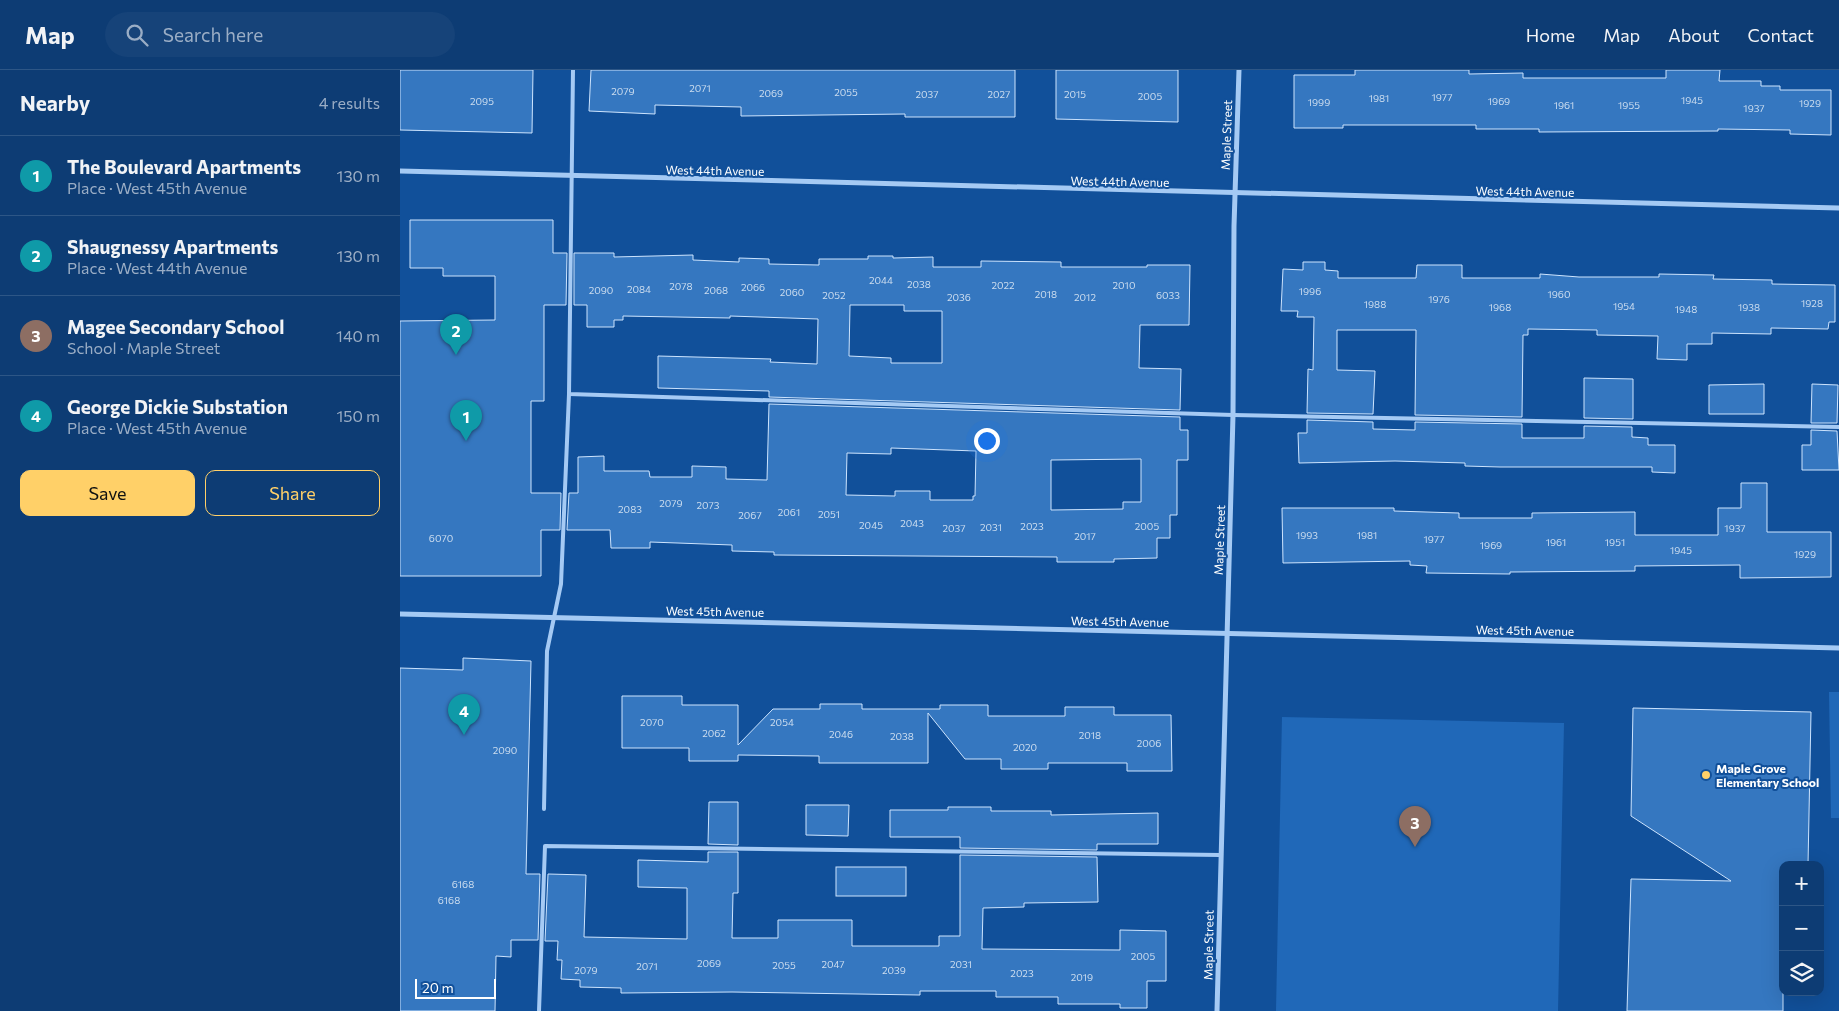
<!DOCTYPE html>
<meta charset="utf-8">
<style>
body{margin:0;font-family:Commissioner,sans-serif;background:#164379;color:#f1f3f6}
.controls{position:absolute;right:15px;bottom:15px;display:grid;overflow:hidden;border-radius:10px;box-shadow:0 5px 20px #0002}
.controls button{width:45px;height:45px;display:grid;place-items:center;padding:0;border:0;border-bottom:1px solid #2d5686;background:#0d3c74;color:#f1f3f6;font:25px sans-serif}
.scale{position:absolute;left:15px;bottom:12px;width:81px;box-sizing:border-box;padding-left:5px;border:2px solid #fff;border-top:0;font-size:14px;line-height:18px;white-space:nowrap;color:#fff;-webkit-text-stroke:4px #11509a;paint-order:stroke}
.you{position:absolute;left:586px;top:370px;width:18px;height:18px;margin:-12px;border:4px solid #fff;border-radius:50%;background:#1a73e8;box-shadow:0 0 0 8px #1a73e833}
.badge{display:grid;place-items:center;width:32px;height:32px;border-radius:50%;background:#ffd068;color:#fff;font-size:16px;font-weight:700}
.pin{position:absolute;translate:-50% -41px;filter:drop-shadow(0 1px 2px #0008)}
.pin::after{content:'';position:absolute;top:26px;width:18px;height:15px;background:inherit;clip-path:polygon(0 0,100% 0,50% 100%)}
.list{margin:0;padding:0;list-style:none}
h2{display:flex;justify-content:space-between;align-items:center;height:65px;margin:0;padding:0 20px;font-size:21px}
h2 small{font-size:16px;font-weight:400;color:#9aadc5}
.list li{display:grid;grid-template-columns:32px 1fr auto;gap:15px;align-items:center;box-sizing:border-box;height:80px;padding:0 20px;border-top:1px solid #2d5686}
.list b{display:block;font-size:19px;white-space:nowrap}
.list p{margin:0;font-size:16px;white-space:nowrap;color:#9aadc5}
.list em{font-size:16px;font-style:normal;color:#9aadc5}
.actions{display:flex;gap:10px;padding:15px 20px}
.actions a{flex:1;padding:11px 0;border:1px solid #ffd068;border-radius:10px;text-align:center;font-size:18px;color:#ffd068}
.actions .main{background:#ffd068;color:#111}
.icon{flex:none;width:28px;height:28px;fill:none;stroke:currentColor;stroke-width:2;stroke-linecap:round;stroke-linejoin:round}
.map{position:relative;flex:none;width:1439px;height:941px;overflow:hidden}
header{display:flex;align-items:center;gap:30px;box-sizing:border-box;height:70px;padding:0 25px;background:#0d3c74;border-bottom:1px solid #2d5686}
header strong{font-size:24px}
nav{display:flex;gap:28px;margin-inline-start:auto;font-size:18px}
.search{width:350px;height:45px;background:#164379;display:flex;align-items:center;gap:12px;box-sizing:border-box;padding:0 18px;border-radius:28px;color:#9aadc5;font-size:19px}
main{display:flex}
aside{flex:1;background:#0d3c74}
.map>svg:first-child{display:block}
.green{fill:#2068b8}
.building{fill:#3577c0;stroke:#cde4fe;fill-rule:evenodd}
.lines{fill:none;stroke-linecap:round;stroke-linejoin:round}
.lane{stroke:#a5caf4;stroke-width:4}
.street{stroke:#a5caf4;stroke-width:5}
.poi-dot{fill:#ffd068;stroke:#11509a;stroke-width:2}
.labels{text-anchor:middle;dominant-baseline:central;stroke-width:4;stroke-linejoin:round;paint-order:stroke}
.number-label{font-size:10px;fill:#ccddef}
.street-label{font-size:12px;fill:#fff;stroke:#11509a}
.poi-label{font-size:12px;font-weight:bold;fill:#fff;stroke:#11509a;text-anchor:start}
</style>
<header>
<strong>Map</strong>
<div class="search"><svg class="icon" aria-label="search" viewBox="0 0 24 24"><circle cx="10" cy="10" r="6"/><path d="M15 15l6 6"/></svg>Search here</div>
<nav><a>Home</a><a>Map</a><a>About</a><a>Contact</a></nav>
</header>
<main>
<aside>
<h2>Nearby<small>4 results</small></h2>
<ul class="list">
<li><span class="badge" style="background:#0f9aa8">1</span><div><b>The Boulevard Apartments</b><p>Place · West 45th Avenue</p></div><em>130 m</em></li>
<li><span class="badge" style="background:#0f9aa8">2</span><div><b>Shaugnessy Apartments</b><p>Place · West 44th Avenue</p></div><em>130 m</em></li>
<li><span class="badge" style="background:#8d6e63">3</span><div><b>Magee Secondary School</b><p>School · Maple Street</p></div><em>140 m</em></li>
<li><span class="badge" style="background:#0f9aa8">4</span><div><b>George Dickie Substation</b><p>Place · West 45th Avenue</p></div><em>150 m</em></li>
</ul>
<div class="actions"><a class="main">Save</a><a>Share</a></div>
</aside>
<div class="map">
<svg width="1439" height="941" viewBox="0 0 1439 941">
<rect width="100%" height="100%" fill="#11509a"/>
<g class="green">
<path d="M 1429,622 L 1439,622 L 1439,748 L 1431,748 Z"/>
<path d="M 882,647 L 1164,653 L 1158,941 L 876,941 Z"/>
</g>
<g class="building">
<path d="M 0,0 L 133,0 L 132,63 L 0,60 Z"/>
<path d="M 191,0 L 615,0 L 615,47 L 505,47 L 505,44 L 341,46 L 341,37 L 255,35 L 255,44 L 189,41 Z"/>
<path d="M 656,0 L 778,0 L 778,52 L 656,49 Z"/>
<path d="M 955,0 L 1069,0 L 1069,4 L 1123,3 L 1123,8 L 1266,8 L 1266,0 L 1320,0 L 1319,11 L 1361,11 L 1361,16 L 1380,16 L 1380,20 L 1431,20 L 1431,65 L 1390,64 L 1390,60 L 1318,59 L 1318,61 L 1139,62 L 1139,59 L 1076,59 L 1076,55 L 943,55 L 943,58 L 894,58 L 894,5 L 955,5 Z"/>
<path d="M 10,150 L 153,150 L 153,183 L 167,183 L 166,235 L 144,235 L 144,331 L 131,331 L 131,423 L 161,423 L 160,460 L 141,460 L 141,506 L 0,506 L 0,251 L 95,250 L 95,206 L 43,206 L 43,198 L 10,198 Z"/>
<path d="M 174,183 L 214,183 L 214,187 L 293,185 L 293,190 L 339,192 L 339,188 L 369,189 L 369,194 L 419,195 L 419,189 L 468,189 L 468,186 L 493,186 L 493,188 L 533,187 L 533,197 L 581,197 L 581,191 L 661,192 L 661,197 L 747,197 L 747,195 L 790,195 L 789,255 L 740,255 L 739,298 L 781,299 L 780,340 L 369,327 L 369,321 L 258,318 L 258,286 L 371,289 L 370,292 L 417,294 L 418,249 L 330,246 L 330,248 L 223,246 L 223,250 L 214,250 L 214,257 L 187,257 L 187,235 L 174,235 ZM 450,235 L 504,235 L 504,241 L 542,241 L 542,293 L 491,293 L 491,288 L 449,286 Z"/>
<path d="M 903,192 L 925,192 L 925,200 L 938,201 L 938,208 L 1016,208 L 1017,195 L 1062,195 L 1062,208 L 1140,208 L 1140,204 L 1179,207 L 1259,207 L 1259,204 L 1314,205 L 1313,209 L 1372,210 L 1372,214 L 1435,215 L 1435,252 L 1429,252 L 1428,259 L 1371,258 L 1371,264 L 1312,263 L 1312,274 L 1287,274 L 1287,290 L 1257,289 L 1258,266 L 1197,265 L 1197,260 L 1128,259 L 1128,265 L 1123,265 L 1122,347 L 1015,345 L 1016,260 L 937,260 L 937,300 L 975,301 L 973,344 L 907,343 L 908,299 L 913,300 L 914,247 L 897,247 L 898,241 L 881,241 L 883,199 L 903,200 Z"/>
<path d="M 1184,308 L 1233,309 L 1233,349 L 1184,348 Z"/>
<path d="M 1364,314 L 1364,344 L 1309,344 L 1309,315 Z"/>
<path d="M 1412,314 L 1438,315 L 1437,353 L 1411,353 Z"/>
<path d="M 369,334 L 780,347 L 780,360 L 788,360 L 788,390 L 777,390 L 777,445 L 770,445 L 770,468 L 757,468 L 757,488 L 714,489 L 714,492 L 657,492 L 657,487 L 374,485 L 374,482 L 332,481 L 332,475 L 250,472 L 250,478 L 211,478 L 210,460 L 167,460 L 169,423 L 178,423 L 178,387 L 204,386 L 204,401 L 249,401 L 250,407 L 292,407 L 292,396 L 326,397 L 326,409 L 367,410 ZM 491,378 L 576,381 L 575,426 L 573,426 L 573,430 L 530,430 L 530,421 L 495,421 L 495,426 L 446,425 L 447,383 L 491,384 ZM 741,389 L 741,432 L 723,432 L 723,439 L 651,440 L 651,390 Z"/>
<path d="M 907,350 L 973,352 L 973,359 L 1015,360 L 1015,352 L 1122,354 L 1122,368 L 1184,368 L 1184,356 L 1232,357 L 1232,367 L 1248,368 L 1248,375 L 1275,375 L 1275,403 L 1252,402 L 1252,397 L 1100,397 L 1065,396 L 1065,393 L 995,391 L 899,393 L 898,363 L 907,363 Z"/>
<path d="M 1411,360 L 1437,361 L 1439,400 L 1402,400 L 1402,375 L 1411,375 Z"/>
<path d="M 1341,413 L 1367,413 L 1367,462 L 1431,462 L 1431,507 L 1340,508 L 1340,495 L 1235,496 L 1235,501 L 1110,502 L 1110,504 L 1026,503 L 1027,496 L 1010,495 L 1010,491 L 883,493 L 882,438 L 994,438 L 994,441 L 1059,443 L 1059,448 L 1132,448 L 1132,443 L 1235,442 L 1235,465 L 1318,465 L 1318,438 L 1341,438 Z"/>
<path d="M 63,588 L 131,591 L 126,804 L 140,804 L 138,870 L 111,870 L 111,887 L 96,886 L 95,941 L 0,941 L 0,598 L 63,600 Z"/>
<path d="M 222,626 L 282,626 L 282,635 L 338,635 L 338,675 L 373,639 L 420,639 L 420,634 L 462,634 L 462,639 L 540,639 L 540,635 L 588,635 L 588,646 L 665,646 L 665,637 L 714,637 L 714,645 L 771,645 L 772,701 L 727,701 L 727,693 L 648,693 L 648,699 L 601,699 L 601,689 L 565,689 L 528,643 L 528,693 L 419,693 L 419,686 L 338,685 L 338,691 L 289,691 L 289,678 L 222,678 Z"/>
<path d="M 1233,638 L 1411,642 L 1408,795 L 1383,795 L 1383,941 L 1227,941 L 1231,809 L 1331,811 L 1231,746 Z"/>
<path d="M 309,732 L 338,732 L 338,775 L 308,774 Z"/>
<path d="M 406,735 L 449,735 L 448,766 L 406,765 Z"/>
<path d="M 548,737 L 591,737 L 591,741 L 651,741 L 651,745 L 758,743 L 758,774 L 697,774 L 697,780 L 560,778 L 560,767 L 490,767 L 490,740 L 548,740 Z"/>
<path d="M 308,782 L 338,782 L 338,823 L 333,823 L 332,868 L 378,868 L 378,850 L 452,850 L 452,876 L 539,876 L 539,866 L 560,866 L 560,785 L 697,787 L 698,832 L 624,833 L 624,837 L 583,838 L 582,879 L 720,880 L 720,860 L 766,861 L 766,911 L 747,911 L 747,938 L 720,938 L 720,934 L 658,934 L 658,927 L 596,927 L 596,921 L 520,921 L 520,925 L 332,922 L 221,923 L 221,918 L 180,917 L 180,910 L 161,909 L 162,890 L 157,890 L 158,871 L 145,871 L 148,804 L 186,805 L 184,867 L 287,869 L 287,818 L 238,817 L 238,790 L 308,792 Z"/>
<rect x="436" y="797" width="70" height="29"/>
</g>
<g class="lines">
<g class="lane">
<path d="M 173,0 L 169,324 L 833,345 L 1439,357"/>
<path d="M 144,739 L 147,581 L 161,514 L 169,324"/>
<path d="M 139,941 L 145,776 L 820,785"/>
</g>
<g class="street">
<path d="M 0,101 L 1439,138"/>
<path d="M 0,544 L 1439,578"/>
<path d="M 817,941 L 833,345 L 834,156 L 839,0"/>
</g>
</g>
<circle class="poi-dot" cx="1306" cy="705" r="5"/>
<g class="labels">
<g class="number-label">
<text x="300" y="18">2071</text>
<text x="223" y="21">2079</text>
<text x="446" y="22">2055</text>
<text x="371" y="23">2069</text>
<text x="527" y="24">2037</text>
<text x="599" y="24">2027</text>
<text x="675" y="24">2015</text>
<text x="750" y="26">2005</text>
<text x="1042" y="27">1977</text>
<text x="979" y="28">1981</text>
<text x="1292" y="30">1945</text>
<text x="82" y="31">2095</text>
<text x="1099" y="31">1969</text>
<text x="919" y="32">1999</text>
<text x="1410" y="33">1929</text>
<text x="1164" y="35">1961</text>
<text x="1229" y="35">1955</text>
<text x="1354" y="38">1937</text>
<text x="481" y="210">2044</text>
<text x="519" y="214">2038</text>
<text x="603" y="215">2022</text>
<text x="724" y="215">2010</text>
<text x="281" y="216">2078</text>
<text x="353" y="217">2066</text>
<text x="239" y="219">2084</text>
<text x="201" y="220">2090</text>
<text x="316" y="220">2068</text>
<text x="910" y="221">1996</text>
<text x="392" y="222">2060</text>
<text x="646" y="224">2018</text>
<text x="1159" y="224">1960</text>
<text x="434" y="225">2052</text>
<text x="768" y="225">6033</text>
<text x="559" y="227">2036</text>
<text x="685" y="227">2012</text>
<text x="1039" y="229">1976</text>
<text x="1412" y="233">1928</text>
<text x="975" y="234">1988</text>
<text x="1224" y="236">1954</text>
<text x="1100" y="237">1968</text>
<text x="1349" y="237">1938</text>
<text x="1286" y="239">1948</text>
<text x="271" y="433">2079</text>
<text x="308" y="435">2073</text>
<text x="230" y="439">2083</text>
<text x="389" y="442">2061</text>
<text x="429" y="444">2051</text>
<text x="350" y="445">2067</text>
<text x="512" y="453">2043</text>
<text x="471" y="455">2045</text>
<text x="632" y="456">2023</text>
<text x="747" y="456">2005</text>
<text x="591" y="457">2031</text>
<text x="554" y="458">2037</text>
<text x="1335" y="458">1937</text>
<text x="907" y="465">1993</text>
<text x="967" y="465">1981</text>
<text x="685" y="466">2017</text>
<text x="41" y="468">6070</text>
<text x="1034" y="469">1977</text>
<text x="1156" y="472">1961</text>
<text x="1215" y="472">1951</text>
<text x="1091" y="475">1969</text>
<text x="1281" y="480">1945</text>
<text x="1405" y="484">1929</text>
<text x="252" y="652">2070</text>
<text x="382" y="652">2054</text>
<text x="314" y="663">2062</text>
<text x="441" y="664">2046</text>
<text x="690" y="665">2018</text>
<text x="502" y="666">2038</text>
<text x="749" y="673">2006</text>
<text x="625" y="677">2020</text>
<text x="105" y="680">2090</text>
<text x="63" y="814">6168</text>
<text x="49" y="830">6168</text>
<text x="743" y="886">2005</text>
<text x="309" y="893">2069</text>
<text x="433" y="894">2047</text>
<text x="561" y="894">2031</text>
<text x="384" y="895">2055</text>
<text x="247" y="896">2071</text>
<text x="186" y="900">2079</text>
<text x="494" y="900">2039</text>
<text x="622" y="903">2023</text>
<text x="682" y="907">2019</text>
</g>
<g class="street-label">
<text transform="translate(826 65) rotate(-88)">Maple Street</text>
<text transform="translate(315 100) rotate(1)">West 44th Avenue</text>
<text transform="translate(720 111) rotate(1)">West 44th Avenue</text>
<text transform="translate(1125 121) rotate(1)">West 44th Avenue</text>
<text transform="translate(819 470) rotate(-88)">Maple Street</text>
<text transform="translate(315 541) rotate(1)">West 45th Avenue</text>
<text transform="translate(720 551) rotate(1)">West 45th Avenue</text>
<text transform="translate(1125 560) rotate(1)">West 45th Avenue</text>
<text transform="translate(808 875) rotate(-89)">Maple Street</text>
</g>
<g class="poi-label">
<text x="1316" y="698">Maple Grove<tspan x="1316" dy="14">Elementary School</tspan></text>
</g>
</g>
</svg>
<div class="controls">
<button>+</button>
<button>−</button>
<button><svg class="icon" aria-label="layers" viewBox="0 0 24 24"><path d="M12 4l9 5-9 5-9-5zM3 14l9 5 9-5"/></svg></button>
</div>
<div class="scale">20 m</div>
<div class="you"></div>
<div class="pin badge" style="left:66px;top:371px;background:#0f9aa8">1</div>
<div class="pin badge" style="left:56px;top:285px;background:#0f9aa8">2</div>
<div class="pin badge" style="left:1015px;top:777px;background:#8d6e63">3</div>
<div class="pin badge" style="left:64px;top:665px;background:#0f9aa8">4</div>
</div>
</main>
